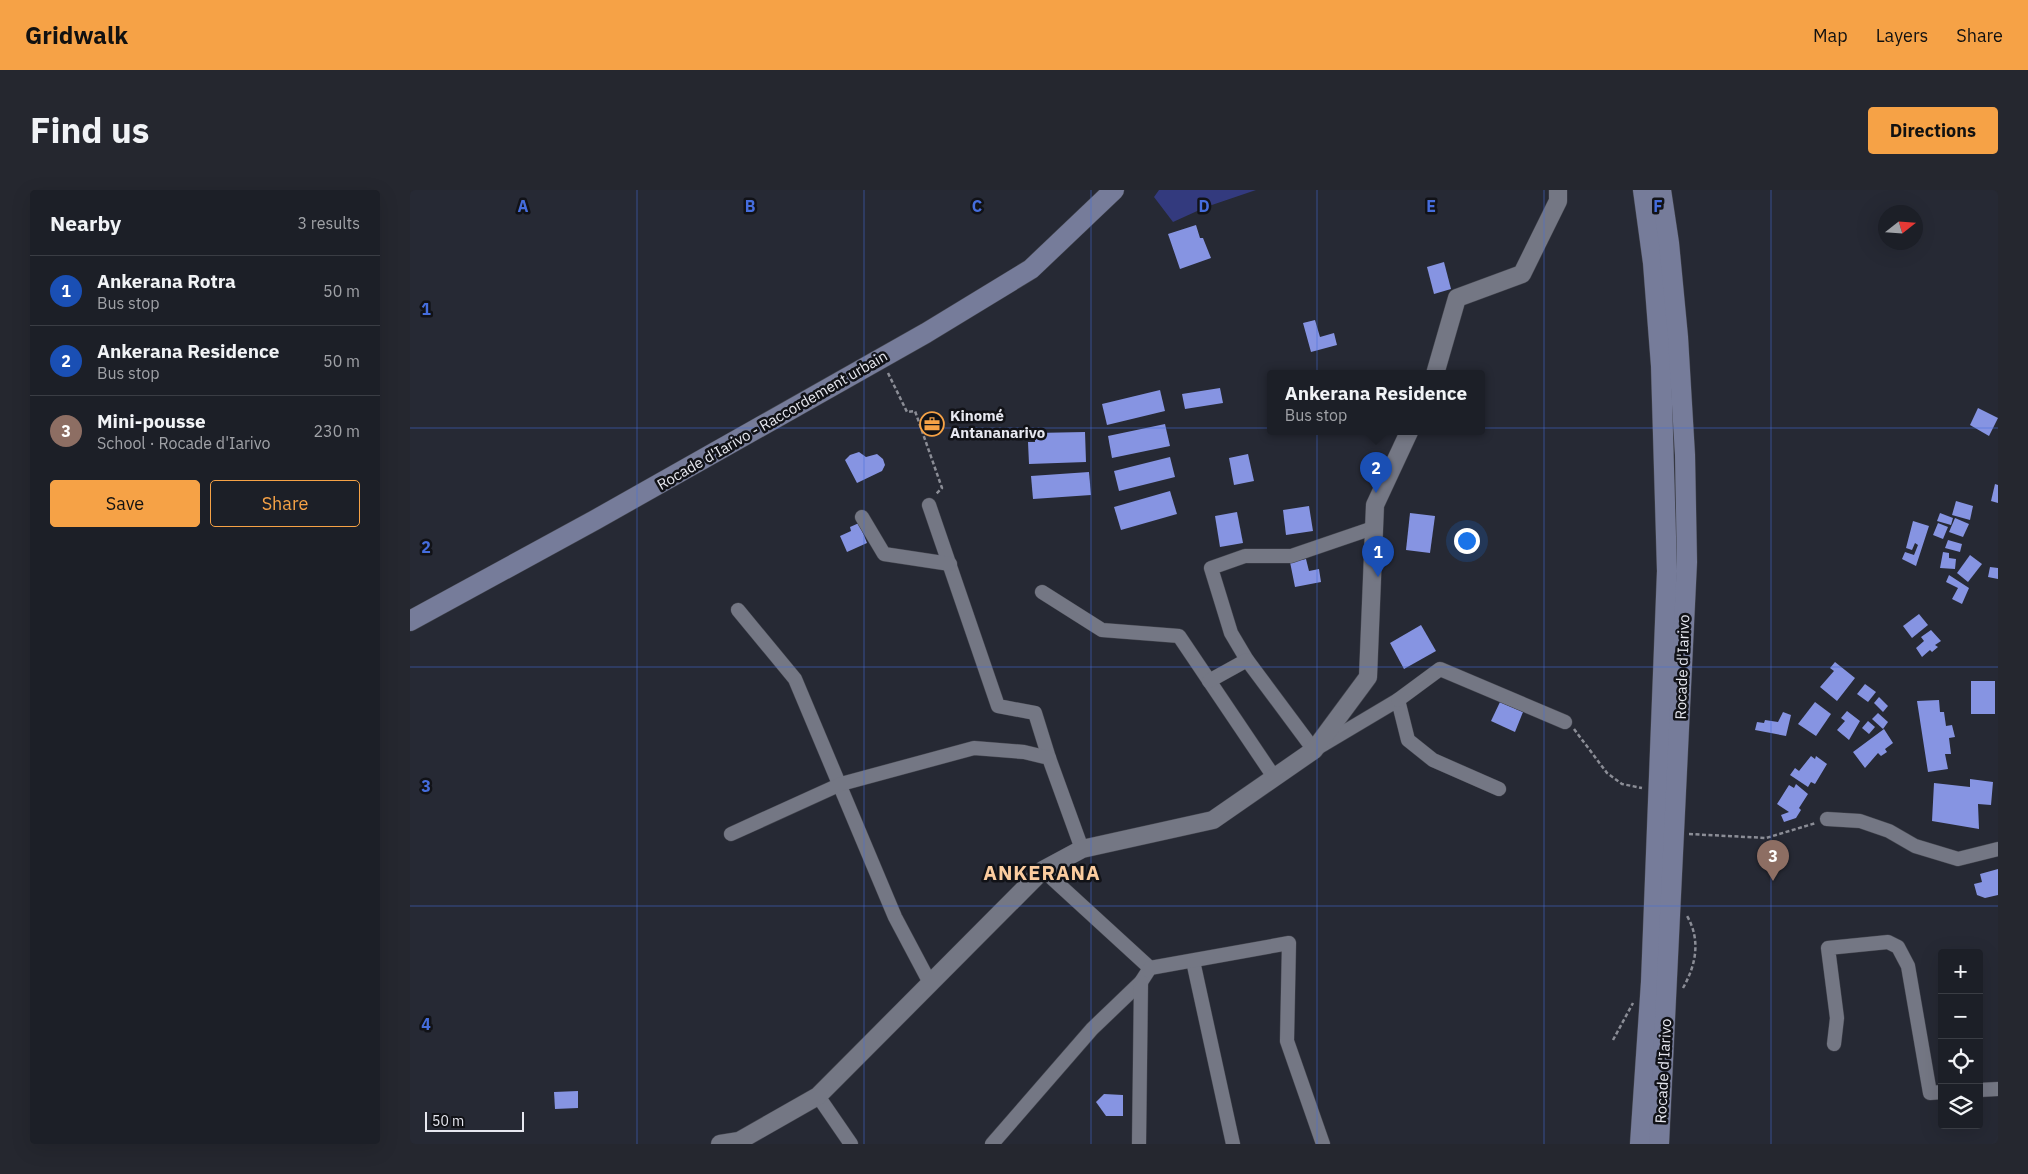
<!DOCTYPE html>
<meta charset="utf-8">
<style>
body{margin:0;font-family:"IBM Plex Sans",sans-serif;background:#25272f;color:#f1f3f6}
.controls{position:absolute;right:15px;bottom:15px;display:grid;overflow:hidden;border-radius:5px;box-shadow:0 5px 20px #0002}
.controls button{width:45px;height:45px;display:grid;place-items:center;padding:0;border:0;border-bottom:1px solid #3a3d44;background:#1c1f27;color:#f1f3f6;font:25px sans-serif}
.compass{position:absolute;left:1468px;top:15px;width:45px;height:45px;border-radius:50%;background:#1c1f27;box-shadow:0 5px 20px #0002;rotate:73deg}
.scale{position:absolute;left:15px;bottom:12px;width:99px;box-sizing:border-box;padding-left:5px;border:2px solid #e7e8f0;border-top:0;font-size:14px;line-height:18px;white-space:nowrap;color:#e7e8f0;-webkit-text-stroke:4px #111217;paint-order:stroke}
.you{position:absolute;left:1056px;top:350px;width:18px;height:18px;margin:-12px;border:4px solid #fff;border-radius:50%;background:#1a73e8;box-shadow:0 0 0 8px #1a73e833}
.badge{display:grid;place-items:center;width:32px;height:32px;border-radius:50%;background:#f6a246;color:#fff;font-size:16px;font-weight:700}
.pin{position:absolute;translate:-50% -41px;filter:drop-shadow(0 1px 2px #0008)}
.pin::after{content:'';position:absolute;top:26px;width:18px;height:15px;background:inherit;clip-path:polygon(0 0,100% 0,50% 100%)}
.popup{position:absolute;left:857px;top:180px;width:218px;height:65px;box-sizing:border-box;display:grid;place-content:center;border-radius:5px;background:#1c1f27;filter:drop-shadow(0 1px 4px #0005);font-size:16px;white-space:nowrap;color:#a0a2a7}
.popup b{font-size:19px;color:#f1f3f6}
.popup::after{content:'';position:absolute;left:50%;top:100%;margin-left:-10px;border:10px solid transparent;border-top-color:#1c1f27}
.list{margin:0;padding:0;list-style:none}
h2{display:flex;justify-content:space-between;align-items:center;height:65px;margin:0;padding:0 20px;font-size:21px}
h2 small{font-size:16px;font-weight:400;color:#a0a2a7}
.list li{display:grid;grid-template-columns:32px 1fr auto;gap:15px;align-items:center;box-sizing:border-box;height:70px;padding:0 20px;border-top:1px solid #3a3d44}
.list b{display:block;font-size:19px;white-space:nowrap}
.list p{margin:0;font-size:16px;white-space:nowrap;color:#a0a2a7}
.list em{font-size:16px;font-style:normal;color:#a0a2a7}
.actions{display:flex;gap:10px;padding:15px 20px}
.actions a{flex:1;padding:11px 0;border:1px solid #f6a246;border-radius:5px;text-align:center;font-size:18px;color:#f6a246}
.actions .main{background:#f6a246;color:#111}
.icon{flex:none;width:28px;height:28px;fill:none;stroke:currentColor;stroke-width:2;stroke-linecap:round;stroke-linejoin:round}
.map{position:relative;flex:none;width:1588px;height:954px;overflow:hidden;border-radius:5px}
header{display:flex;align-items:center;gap:30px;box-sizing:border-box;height:70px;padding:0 25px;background:#f6a246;color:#111}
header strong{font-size:24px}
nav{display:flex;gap:28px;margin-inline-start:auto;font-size:18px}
.intro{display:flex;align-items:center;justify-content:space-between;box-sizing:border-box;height:120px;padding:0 30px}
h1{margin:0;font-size:35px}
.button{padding:12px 22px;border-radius:5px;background:#f6a246;color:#111;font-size:18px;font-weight:700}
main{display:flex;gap:30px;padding:0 30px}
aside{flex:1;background:#1c1f27;border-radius:5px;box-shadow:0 5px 20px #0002}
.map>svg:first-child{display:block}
.green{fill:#333a7e}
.building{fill:#8694e2}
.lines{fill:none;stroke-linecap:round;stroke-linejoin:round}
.minor-casing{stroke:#43454e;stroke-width:15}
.tertiary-casing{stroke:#43454e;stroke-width:19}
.secondary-casing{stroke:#43454e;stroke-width:21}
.path{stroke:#8b8d96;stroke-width:2.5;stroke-dasharray:4 2.5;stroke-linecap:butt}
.minor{stroke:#747784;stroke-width:14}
.tertiary{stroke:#747784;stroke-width:18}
.secondary{stroke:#767c9a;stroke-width:20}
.grid{fill:none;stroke:#456ddd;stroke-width:1;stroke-opacity:0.55}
.labels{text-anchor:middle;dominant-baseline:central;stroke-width:5;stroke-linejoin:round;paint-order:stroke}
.poi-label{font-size:15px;font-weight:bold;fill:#e7e8f0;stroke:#111217;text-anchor:start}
.street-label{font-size:15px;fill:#e7e8f0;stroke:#111217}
.district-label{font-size:20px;font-weight:bold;letter-spacing:1px;fill:#fbcc9f;stroke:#111217}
.grid-label{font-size:16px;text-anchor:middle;font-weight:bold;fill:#456ddd;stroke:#111217;stroke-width:5;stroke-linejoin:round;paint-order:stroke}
</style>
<header>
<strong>Gridwalk</strong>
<nav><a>Map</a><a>Layers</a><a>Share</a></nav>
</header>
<div class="intro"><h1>Find us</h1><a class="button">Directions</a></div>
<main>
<aside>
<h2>Nearby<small>3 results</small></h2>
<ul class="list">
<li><span class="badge" style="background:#1a4fb4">1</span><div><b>Ankerana Rotra</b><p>Bus stop</p></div><em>50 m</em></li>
<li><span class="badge" style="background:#1a4fb4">2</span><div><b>Ankerana Residence</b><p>Bus stop</p></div><em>50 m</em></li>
<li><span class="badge" style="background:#8d6e63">3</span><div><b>Mini-pousse</b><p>School · Rocade d'Iarivo</p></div><em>230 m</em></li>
</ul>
<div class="actions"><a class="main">Save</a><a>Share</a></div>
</aside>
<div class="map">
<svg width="1588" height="954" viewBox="0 0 1588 954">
<rect width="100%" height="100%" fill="#262934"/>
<path class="green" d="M 749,0 L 846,0 L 796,17 L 763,32 L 744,7 Z"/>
<g class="building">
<path d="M 786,35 L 790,48 L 793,48 L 801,68 L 770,79 L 758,44 Z"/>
<path d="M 1034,72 L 1041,99 L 1024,104 L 1017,77 Z"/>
<path d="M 905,130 L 910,147 L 924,143 L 927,155 L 901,162 L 893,133 Z"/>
<path d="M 810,198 L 813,213 L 775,219 L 772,204 Z"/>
<path d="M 750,200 L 755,221 L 697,235 L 692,214 Z"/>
<path d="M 1568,218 L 1588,228 L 1579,246 L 1560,235 Z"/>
<path d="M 755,234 L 760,256 L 702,268 L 698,246 Z"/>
<path d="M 675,242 L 676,272 L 619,274 L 618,252 L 625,252 L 625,243 Z"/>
<path d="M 449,262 L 456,267 L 467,264 L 473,269 L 475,275 L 472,281 L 447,293 L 435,270 L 440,265 Z"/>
<path d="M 838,264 L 844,291 L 824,295 L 819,268 Z"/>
<path d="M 760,267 L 765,287 L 709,301 L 704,281 Z"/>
<path d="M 679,282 L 681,305 L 623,309 L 621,286 Z"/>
<path d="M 1585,294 L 1588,295 L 1588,313 L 1581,311 Z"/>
<path d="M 760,301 L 767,324 L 711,340 L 704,317 Z"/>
<path d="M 1546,311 L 1563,316 L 1560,330 L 1542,325 Z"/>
<path d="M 899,316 L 903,341 L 876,345 L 873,320 Z"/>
<path d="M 827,322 L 833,353 L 810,357 L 805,326 Z"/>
<path d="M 1000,323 L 1025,326 L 1020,363 L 996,360 Z"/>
<path d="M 1530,323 L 1543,328 L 1541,335 L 1527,331 Z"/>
<path d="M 1545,328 L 1559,334 L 1553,347 L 1539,342 Z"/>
<path d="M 1503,331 L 1519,336 L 1506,376 L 1492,369 L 1495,362 L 1504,365 L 1508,355 L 1505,353 L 1502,360 L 1496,358 Z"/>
<path d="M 449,333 L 457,353 L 437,362 L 430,346 L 441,341 L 440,337 Z"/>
<path d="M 1528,333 L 1538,337 L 1533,349 L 1523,345 Z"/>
<path d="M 1538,350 L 1552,354 L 1550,362 L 1535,358 Z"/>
<path d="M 1533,362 L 1539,363 L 1539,368 L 1546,369 L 1545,379 L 1530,378 Z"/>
<path d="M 1560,365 L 1572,374 L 1558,392 L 1547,383 Z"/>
<path d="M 896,369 L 899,381 L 909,379 L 911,392 L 885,397 L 880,372 Z"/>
<path d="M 1580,377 L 1588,378 L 1588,389 L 1578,387 Z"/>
<path d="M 1539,385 L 1559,398 L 1552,414 L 1542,409 L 1548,398 L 1536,392 Z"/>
<path d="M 1509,424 L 1518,435 L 1502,448 L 1493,436 Z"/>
<path d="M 1011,435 L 1026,461 L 994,479 L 980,453 Z"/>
<path d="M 1521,440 L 1531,451 L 1525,455 L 1528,457 L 1522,462 L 1520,460 L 1512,467 L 1506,458 L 1514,451 L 1511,447 Z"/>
<path d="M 1425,472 L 1445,488 L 1427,511 L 1410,497 L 1424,481 L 1420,478 Z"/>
<rect x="1561" y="491" width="24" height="33"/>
<path d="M 1455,494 L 1466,502 L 1458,512 L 1447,504 Z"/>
<path d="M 1469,507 L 1478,516 L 1473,522 L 1464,513 Z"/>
<path d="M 1529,510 L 1530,522 L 1534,522 L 1536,536 L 1542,535 L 1545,547 L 1539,548 L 1541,564 L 1535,564 L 1538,579 L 1518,582 L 1507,511 Z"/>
<path d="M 1090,512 L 1113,522 L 1105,542 L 1081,531 Z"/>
<path d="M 1405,512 L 1421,524 L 1406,546 L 1388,534 Z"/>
<path d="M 1437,521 L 1450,531 L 1439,550 L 1427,540 L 1435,531 L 1431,528 Z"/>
<path d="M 1373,522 L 1381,525 L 1376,546 L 1345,540 L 1347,532 L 1354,533 L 1355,530 L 1368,532 Z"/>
<path d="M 1468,523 L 1478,532 L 1473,539 L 1462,529 Z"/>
<path d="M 1458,531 L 1465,537 L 1459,544 L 1452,538 Z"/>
<path d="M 1474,539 L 1483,553 L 1475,559 L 1477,562 L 1471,566 L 1468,563 L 1455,578 L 1443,562 Z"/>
<path d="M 1401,566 L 1405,569 L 1406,566 L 1417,574 L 1405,594 L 1401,592 L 1398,597 L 1380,585 L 1385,578 L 1389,581 Z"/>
<path d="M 1560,589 L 1583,592 L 1581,615 L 1568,614 L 1569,639 L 1522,631 L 1524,593 L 1560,597 Z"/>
<path d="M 1386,594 L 1398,604 L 1389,618 L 1391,620 L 1386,628 L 1374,632 L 1371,625 L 1379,622 L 1367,614 L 1379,595 L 1384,598 Z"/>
<path d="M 1588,679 L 1588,705 L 1575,708 L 1567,705 L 1564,694 L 1572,692 L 1570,684 Z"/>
<path d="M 168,901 L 168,918 L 145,919 L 144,902 Z"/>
<path d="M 694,904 L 713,905 L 713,926 L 696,926 L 686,912 Z"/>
</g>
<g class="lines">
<g class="minor-casing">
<g id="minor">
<path d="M 519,315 L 588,516 L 625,523 L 639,568"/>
<path d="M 452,327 L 474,364 L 540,374"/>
<path d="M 632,402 L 692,440 L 769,446 L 864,587"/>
<path d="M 328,420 L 385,489 L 485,727 L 520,793"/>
<path d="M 837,470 L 821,443 L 801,378 L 835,366 L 881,366 L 963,338"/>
<path d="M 799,491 L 837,470 L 904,560 L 988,510 L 998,550 L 1023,570 L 1089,599"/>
<path d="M 988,510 L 1030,479 L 1155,532"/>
<path d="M 1417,629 L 1450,631 L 1479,641 L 1505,656 L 1548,669 L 1588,659"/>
<path d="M 321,644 L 431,594 L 564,558 L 614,562 L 639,568 L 672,659"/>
<path d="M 633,680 L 740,778"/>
<path d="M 783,771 L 823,954"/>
<path d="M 1424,854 L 1427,828 L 1418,758 L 1478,752 L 1488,757 L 1498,776 L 1520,903 L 1532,902"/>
<path d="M 1569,900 L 1588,899"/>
<path d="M 408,906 L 441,954"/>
<path d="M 582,954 L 682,839 L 731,792 L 740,778 L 879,753 L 877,851 L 913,954"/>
<path d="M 729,954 L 731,792"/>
</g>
</g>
<g class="tertiary-casing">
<g id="tertiary">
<path d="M 1025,184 L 1047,108 L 1112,84 L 1148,11 L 1148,0"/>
<path d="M 310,954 L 329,951 L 408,906 L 633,680 L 672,659 L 803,630 L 904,560 L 958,487 L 965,315 L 999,242"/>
</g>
</g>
<g class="secondary-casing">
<g id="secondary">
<path d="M 0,431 L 185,330 L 516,143 L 621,79 L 704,0"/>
<path d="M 1230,954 L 1241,792 L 1257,381 L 1251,176 L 1243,73 L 1233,0"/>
<path d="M 1249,954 L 1277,372 L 1275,265 L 1268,147 L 1259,53 L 1251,0"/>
</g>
</g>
<g class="path">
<path d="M 478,183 L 497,222 L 505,221 L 532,298 L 526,304"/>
<path d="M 1164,539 L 1197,583 L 1212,594 L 1232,598"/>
<path d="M 1279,644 L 1356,648 L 1406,633"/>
<path d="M 1273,798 C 1286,775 1291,750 1277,726"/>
<path d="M 1203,850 L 1223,813"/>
</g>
<use href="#minor" class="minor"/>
<use href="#tertiary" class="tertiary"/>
<use href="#secondary" class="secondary"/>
</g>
<path class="grid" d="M 227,0 L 227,954M 454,0 L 454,954M 681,0 L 681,954M 907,0 L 907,954M 1134,0 L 1134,954M 1361,0 L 1361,954M 0,238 L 1588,238M 0,477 L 1588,477M 0,716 L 1588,716"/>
<defs>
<g id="office-ring" transform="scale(1.25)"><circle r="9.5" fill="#111217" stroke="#f6a246" stroke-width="1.5"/><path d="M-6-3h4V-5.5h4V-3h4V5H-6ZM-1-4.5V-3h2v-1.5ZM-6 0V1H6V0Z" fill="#f6a246"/></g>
</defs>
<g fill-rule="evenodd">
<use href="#office-ring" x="522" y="234"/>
</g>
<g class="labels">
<g class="poi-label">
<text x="540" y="225">Kinomé<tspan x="540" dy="17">Antananarivo</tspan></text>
</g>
<g class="street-label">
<text transform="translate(362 230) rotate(-30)">Rocade d'Iarivo - Raccordement urbain</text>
<text transform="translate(1272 477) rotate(-88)">Rocade d'Iarivo</text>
<text transform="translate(1253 881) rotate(-87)">Rocade d'Iarivo</text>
</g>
<g class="district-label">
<text x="632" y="682">ANKERANA</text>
</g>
</g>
<g class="grid-label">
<text x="113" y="22">A</text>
<text x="340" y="22">B</text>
<text x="567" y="22">C</text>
<text x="794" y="22">D</text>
<text x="1021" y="22">E</text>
<text x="1248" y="22">F</text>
<text x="16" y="125">1</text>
<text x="16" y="363">2</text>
<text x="16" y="602">3</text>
<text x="16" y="840">4</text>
</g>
</svg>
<div class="controls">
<button>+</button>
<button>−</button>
<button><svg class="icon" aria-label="locate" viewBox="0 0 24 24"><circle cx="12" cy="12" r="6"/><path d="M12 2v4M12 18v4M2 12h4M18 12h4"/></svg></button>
<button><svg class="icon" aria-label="layers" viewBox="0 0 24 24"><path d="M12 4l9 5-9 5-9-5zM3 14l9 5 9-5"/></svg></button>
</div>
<svg class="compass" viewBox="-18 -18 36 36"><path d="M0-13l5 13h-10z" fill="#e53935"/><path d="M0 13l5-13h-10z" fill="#a0a2a7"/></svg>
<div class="scale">50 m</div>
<div class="you"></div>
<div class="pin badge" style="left:968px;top:387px;background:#1a4fb4">1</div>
<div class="pin badge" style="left:966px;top:303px;background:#1a4fb4">2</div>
<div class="popup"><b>Ankerana Residence</b>Bus stop</div>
<div class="pin badge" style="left:1363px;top:691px;background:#8d6e63">3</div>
</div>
</main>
